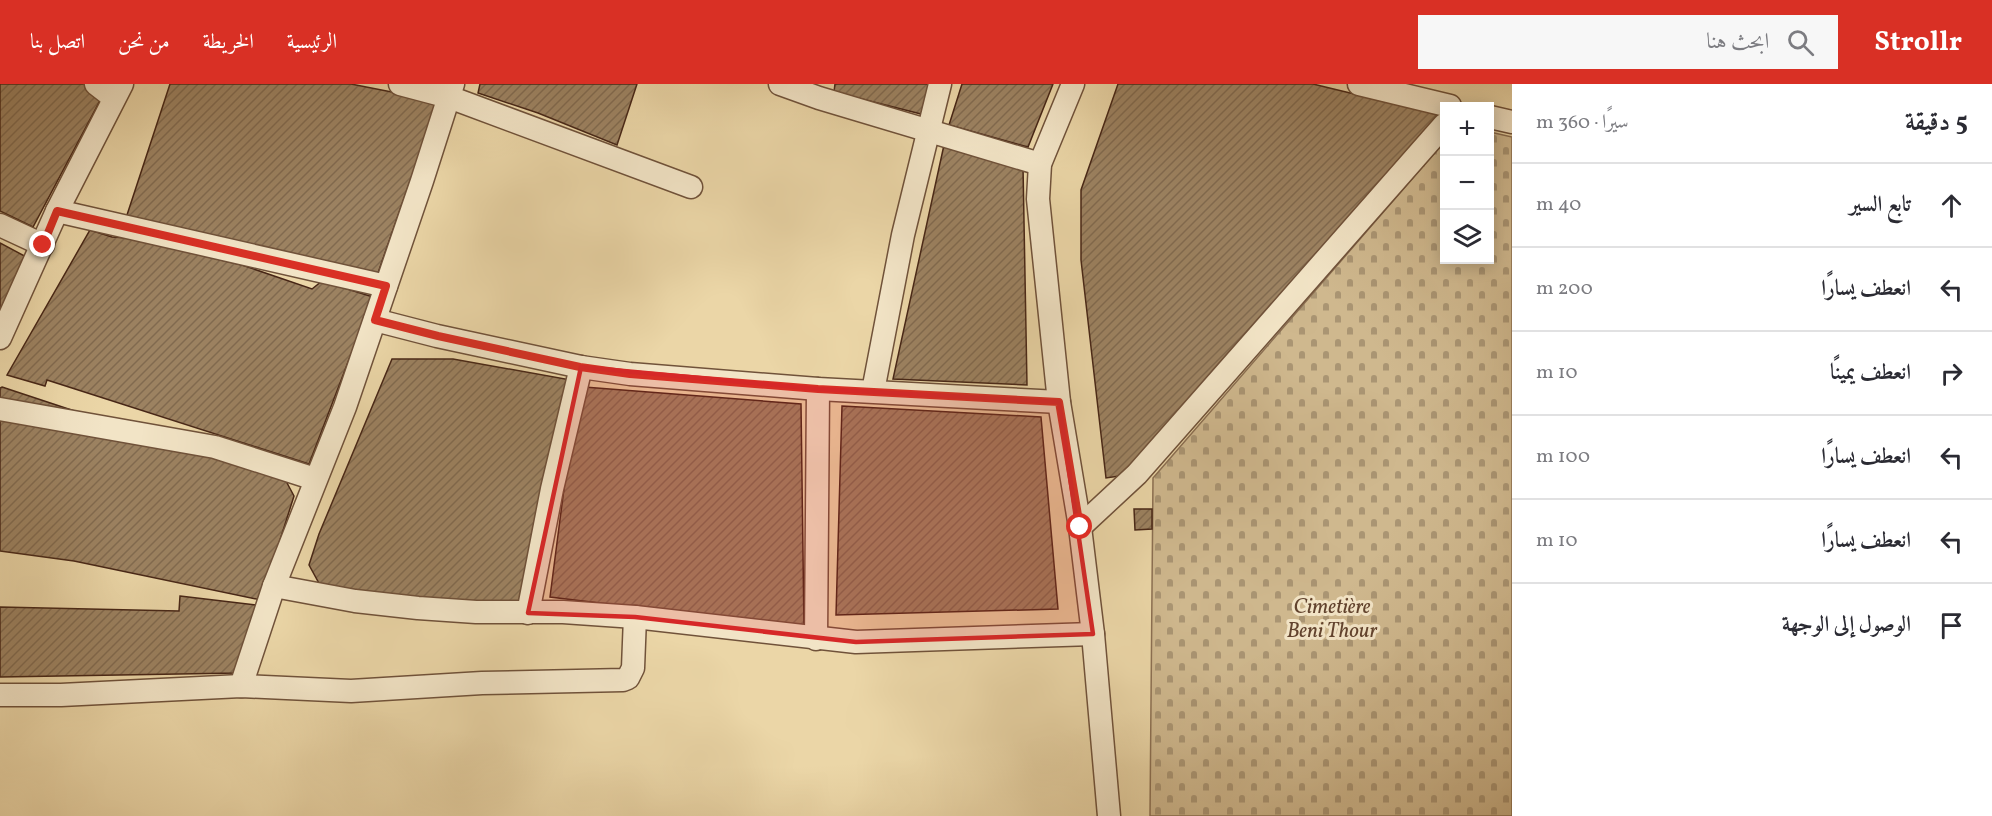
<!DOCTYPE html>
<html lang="ar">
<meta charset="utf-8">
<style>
body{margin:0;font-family:Vollkorn,Amiri,serif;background:#f7f7f7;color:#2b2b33;direction:rtl}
.controls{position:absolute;right:18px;top:18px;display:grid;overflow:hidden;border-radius:0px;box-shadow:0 3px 15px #0003}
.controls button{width:54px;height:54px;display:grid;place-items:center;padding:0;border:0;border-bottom:2px solid #e1e1e2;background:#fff;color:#2b2b33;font:30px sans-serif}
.stop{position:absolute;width:18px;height:18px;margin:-14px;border:4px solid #d93025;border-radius:50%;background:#fff}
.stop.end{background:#d93025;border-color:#fff;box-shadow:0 2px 6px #0008}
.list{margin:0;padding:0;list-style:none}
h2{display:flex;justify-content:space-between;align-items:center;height:78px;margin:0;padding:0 24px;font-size:26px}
h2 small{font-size:20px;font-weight:400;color:#7c7c81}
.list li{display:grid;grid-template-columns:39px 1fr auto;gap:18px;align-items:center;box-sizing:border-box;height:84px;padding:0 24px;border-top:2px solid #e1e1e2}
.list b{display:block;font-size:22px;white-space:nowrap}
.list em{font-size:20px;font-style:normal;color:#7c7c81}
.icon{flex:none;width:33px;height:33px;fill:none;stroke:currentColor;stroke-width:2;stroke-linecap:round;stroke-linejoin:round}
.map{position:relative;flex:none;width:1512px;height:732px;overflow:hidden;direction:ltr}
header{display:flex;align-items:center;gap:36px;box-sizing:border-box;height:84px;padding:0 30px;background:#d93025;color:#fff}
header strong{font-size:28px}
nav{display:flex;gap:33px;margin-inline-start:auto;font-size:21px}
.search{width:420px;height:54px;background:#f7f7f7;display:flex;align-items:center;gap:15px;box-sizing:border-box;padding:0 21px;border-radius:0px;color:#7c7c81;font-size:22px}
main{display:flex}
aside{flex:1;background:#fff}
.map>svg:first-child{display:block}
.cemetery{fill:url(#cemetery-stones);stroke:#8b6f52;stroke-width:1.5}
.building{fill:url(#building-hatch);stroke:#472616;stroke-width:1.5}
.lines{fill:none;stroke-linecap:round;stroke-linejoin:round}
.minor-casing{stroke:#70523a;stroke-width:25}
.minor{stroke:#f2e4c6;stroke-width:22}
.route{stroke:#d93025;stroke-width:8}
.marked{fill:#d62828;fill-opacity:0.2;stroke:#d62828;stroke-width:4.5;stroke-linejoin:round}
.labels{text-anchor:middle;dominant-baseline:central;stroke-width:6;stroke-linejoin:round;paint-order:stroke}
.park-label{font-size:21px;font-style:italic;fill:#62432e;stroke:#f2e4c6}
</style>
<header>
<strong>Strollr</strong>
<div class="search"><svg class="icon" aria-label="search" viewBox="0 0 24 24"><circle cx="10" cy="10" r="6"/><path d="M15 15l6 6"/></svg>ابحث هنا</div>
<nav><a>الرئيسية</a><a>الخريطة</a><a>من نحن</a><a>اتصل بنا</a></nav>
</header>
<main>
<aside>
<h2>5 دقيقة<small>سيرًا · 360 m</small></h2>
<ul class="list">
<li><svg class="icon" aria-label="ahead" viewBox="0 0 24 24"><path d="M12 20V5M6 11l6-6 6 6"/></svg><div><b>تابع السير</b></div><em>40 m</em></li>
<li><svg class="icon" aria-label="left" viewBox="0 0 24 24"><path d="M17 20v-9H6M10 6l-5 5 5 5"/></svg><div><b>انعطف يسارًا</b></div><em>200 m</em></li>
<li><svg class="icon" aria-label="right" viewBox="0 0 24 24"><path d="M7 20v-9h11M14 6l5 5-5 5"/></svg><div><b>انعطف يمينًا</b></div><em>10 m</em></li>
<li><svg class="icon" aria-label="left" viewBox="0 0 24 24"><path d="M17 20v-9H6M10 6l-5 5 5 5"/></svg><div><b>انعطف يسارًا</b></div><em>100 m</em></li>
<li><svg class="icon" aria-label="left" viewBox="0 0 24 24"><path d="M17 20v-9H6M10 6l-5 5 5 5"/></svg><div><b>انعطف يسارًا</b></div><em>10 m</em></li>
<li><svg class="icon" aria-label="arrive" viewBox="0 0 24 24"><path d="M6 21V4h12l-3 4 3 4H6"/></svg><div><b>الوصول إلى الوجهة</b></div></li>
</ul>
</aside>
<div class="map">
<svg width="1512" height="732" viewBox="0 0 1512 732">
<defs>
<pattern id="cemetery-stones" width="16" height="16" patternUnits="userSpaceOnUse" patternTransform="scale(1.5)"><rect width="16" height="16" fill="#cfb88e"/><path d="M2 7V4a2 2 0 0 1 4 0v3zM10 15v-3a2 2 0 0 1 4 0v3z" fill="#aa9573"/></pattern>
<pattern id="building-hatch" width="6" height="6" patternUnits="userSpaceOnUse" patternTransform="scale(1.5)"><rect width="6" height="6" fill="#9c8261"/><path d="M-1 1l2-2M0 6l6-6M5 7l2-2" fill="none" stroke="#816a4f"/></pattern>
</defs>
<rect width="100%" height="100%" fill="#ebd6a7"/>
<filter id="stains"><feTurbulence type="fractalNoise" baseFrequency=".00333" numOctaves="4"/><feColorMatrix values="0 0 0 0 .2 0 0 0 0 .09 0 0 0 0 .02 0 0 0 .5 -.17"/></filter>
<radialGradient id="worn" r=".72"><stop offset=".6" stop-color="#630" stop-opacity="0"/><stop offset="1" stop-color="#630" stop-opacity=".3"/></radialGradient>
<path class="cemetery" d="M 1490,48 L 1512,53 L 1512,732 L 1150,732 L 1153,394 L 1444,58 L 1444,176 L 1490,176 Z"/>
<g class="building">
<path d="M 0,0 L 89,0 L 104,9 L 33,143 L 0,127 Z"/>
<path d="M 170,0 L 351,0 L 438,17 L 377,192 L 126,134 Z"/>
<path d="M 480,0 L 637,0 L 617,61 L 538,29 L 478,9 Z"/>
<path d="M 835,0 L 936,0 L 929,32 L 834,8 Z"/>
<path d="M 962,0 L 1053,0 L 1028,63 L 949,41 Z"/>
<path d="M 1118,0 L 1313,0 L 1441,31 L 1133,390 L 1106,394 L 1081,176 L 1081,106 Z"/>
<path d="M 944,61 L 1023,83 L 1027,301 L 893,295 Z"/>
<path d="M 90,146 L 112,153 L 129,154 L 242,181 L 312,205 L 322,197 L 373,213 L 309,380 L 47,296 L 45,302 L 7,291 Z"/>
<path d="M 0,159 L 32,176 L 0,227 Z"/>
<path d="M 392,275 L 453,275 L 571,296 L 519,523 L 350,509 L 320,501 L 309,481 L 319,450 Z"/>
<path d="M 2,303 L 286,397 L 294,412 L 261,516 L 74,477 L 0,467 L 0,304 Z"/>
<path d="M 584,303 L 801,320 L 804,544 L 550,513 L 566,389 Z"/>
<path d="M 842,322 L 1041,333 L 1058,525 L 836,531 Z"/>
<path d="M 1134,425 L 1152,425 L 1152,445 L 1135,446 Z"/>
<path d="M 180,512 L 257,521 L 238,589 L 0,593 L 0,523 L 179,527 Z"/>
</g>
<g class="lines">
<g class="minor-casing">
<g id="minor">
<path d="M 96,0 L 114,14"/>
<path d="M 400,0 L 449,13 L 691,103"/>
<path d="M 780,0 L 819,14 L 1040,80"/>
<path d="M 1073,0 L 1040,80 L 1038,115 L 1059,318 L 1080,443 L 1093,550 L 1109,732"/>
<path d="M 1359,0 L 1450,22"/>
<path d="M 1490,33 L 1512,38"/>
<path d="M 57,127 L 386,202"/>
<path d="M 0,141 L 43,161"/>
<path d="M 375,236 L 437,252 L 581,283 L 630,290 L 818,305 L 1059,318"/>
<path d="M 0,254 L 57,127 L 122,0"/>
<path d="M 873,307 L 903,151 L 940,0"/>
<path d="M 0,325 L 215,363 L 315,395"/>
<path d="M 1080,443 L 1137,390 L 1444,41"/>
<path d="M 274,502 L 355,517 L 418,524 L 476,528 L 563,528 L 635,533 L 856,558 L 1093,550"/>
<path d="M 528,529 L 552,405 L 581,283"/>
<path d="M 816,555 L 818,305"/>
<path d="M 241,602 L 274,502 L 345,323 L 422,97 L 453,0"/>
<path d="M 0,611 L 61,611 L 241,602 L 351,607 L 482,599 L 623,596 L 628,594 L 633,584 L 635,533"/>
</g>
</g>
<use href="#minor" class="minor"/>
</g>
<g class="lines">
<path class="route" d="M 43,161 L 57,127 L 386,202 L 375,236 L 438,252 L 580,283 L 630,290 L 818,305 L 1059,318 L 1080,443"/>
</g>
<path class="marked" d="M 581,283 L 818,305 L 1059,318 L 1093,550 L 856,558 L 635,533 L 528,529 Z"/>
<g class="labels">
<g class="park-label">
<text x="1332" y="523">Cimetière<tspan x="1332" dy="24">Beni Thour</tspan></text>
</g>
</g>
<rect width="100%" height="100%" filter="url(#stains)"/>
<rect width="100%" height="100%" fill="url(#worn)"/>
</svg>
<div class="controls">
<button>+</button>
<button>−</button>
<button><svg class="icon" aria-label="layers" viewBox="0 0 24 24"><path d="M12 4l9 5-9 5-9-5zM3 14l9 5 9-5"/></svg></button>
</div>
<div class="stop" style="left:1080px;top:443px"></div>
<div class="stop end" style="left:43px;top:161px"></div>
</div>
</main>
